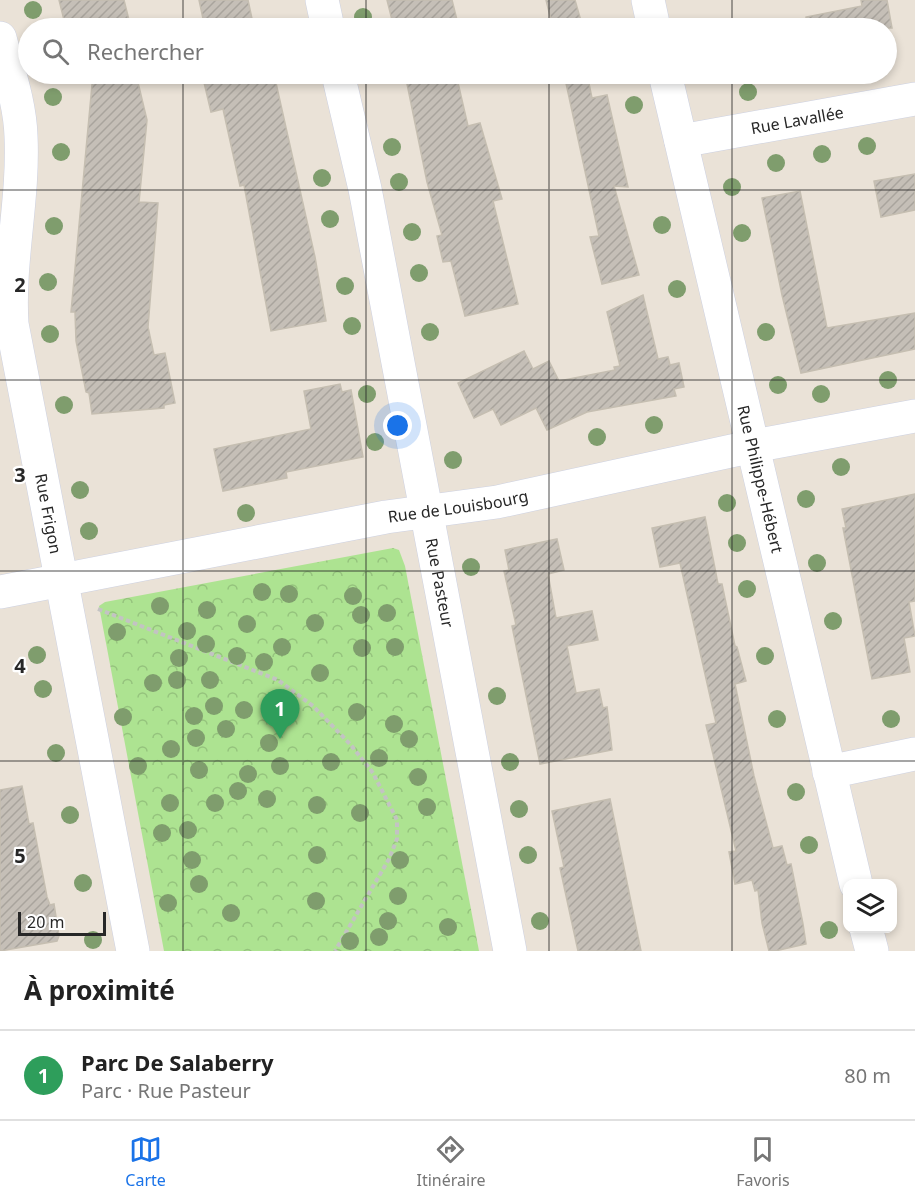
<!DOCTYPE html>
<html lang="fr">
<meta charset="utf-8">
<style>
body{margin:0;font-family:"Noto Sans",sans-serif;background:#f6f6f6;color:#222}
.controls{position:absolute;right:18px;bottom:18px;display:grid;overflow:hidden;border-radius:12px;box-shadow:0 3px 9px #0003}
.controls button{width:54px;height:54px;display:grid;place-items:center;padding:0;border:0;border-bottom:2px solid #e0e0e0;background:#fff;color:#222;font:30px sans-serif}
.scale{position:absolute;left:18px;bottom:15px;width:88px;box-sizing:border-box;padding-left:6px;border:3px solid #272727;border-top:0;font-size:16px;line-height:21px;white-space:nowrap;color:#272727;-webkit-text-stroke:4px #fff;paint-order:stroke}
.you{position:absolute;left:398px;top:426px;width:21px;height:21px;margin:-15px;border:4px solid #fff;border-radius:50%;background:#1a73e8;box-shadow:0 0 0 9px #1a73e833}
.badge{display:grid;place-items:center;width:39px;height:39px;border-radius:50%;background:#1a73e8;color:#fff;font-size:20px;font-weight:700}
.pin{position:absolute;translate:-50% -50px;filter:drop-shadow(0 2px 3px #0008)}
.pin::after{content:'';position:absolute;top:32px;width:21px;height:18px;background:inherit;clip-path:polygon(0 0,100% 0,50% 100%)}
.list{margin:0;padding:0;list-style:none}
h2{display:flex;justify-content:space-between;align-items:center;height:78px;margin:0;padding:0 24px;font-size:26px}
h2 small{font-size:20px;font-weight:400;color:#767676}
.list li{display:grid;grid-template-columns:39px 1fr auto;gap:18px;align-items:center;box-sizing:border-box;height:90px;padding:0 24px;border-top:2px solid #e0e0e0}
.list b{display:block;font-size:22px;white-space:nowrap}
.list p{margin:0;font-size:20px;white-space:nowrap;color:#767676}
.list em{font-size:20px;font-style:normal;color:#767676}
.icon{flex:none;width:33px;height:33px;fill:none;stroke:currentColor;stroke-width:2;stroke-linecap:round;stroke-linejoin:round}
.map{position:relative;flex:none;width:915px;height:951px;overflow:hidden}
.search{position:absolute;background:#fff;box-shadow:0 3px 9px #0003;left:18px;right:18px;top:18px;height:66px;display:flex;align-items:center;gap:15px;box-sizing:border-box;padding:0 21px;border-radius:33px;color:#767676;font-size:22px}
.sheet{height:168px;background:#fff}
nav{display:flex;justify-content:space-around;align-items:center;box-sizing:border-box;height:84px;border-top:2px solid #e0e0e0;background:#fff;font-size:16px;color:#767676}
nav a{display:grid;justify-items:center;gap:3px}
nav .on{color:#1a73e8}
.map>svg:first-child{display:block}
.forest{fill:url(#forest-crowns)}
.building{fill:url(#building-hatch);stroke:#c5beb1;stroke-width:1.5}
.lines{fill:none;stroke-linecap:round;stroke-linejoin:round}
.street-casing{stroke:#cdd1e1;stroke-width:34}
.path{stroke:#c3c3c3;stroke-width:4;stroke-dasharray:4.5 3;stroke-linecap:butt}
.street{stroke:#fff;stroke-width:33}
.tree{fill:#7f9d6d}
.grid{fill:none;stroke:#272727;stroke-width:1.5;stroke-opacity:0.55}
.labels{text-anchor:middle;dominant-baseline:central;stroke-width:4.5;stroke-linejoin:round;paint-order:stroke}
.street-label{font-size:16px;fill:#272727;stroke:#fff}
.grid-label{font-size:20px;text-anchor:middle;font-weight:bold;fill:#272727;stroke:#fff;stroke-width:4.5;stroke-linejoin:round;paint-order:stroke}
</style>
<div class="map">
<svg width="915" height="951" viewBox="0 0 915 951">
<defs>
<pattern id="forest-crowns" width="20" height="18" patternUnits="userSpaceOnUse" patternTransform="scale(1.5)"><rect width="20" height="18" fill="#ade391"/><path d="M2 6a3 3 0 1 1 6 0M12 15a3 3 0 1 1 6 0" fill="none" stroke="#95c37d"/></pattern>
<pattern id="building-hatch" width="6" height="6" patternUnits="userSpaceOnUse" patternTransform="scale(1.5)"><rect width="6" height="6" fill="#c5bfb7"/><path d="M-1 1l2-2M0 6l6-6M5 7l2-2" fill="none" stroke="#a9a49d"/></pattern>
</defs>
<rect width="100%" height="100%" fill="#eae2d7"/>
<path class="forest" d="M 393,548 L 399,550 L 405,566 L 479,951 L 164,951 L 99,606 L 105,602 Z"/>
<g class="building">
<path d="M 59,0 L 124,0 L 131,28 L 66,28 Z"/>
<path d="M 199,0 L 248,0 L 254,28 L 205,28 Z"/>
<path d="M 387,0 L 452,0 L 459,28 L 394,28 Z"/>
<path d="M 546,0 L 575,0 L 583,28 L 553,28 Z"/>
<path d="M 861,0 L 887,0 L 892,28 L 807,28 L 806,17 L 862,6 Z"/>
<path d="M 93,74 L 136,74 L 147,120 L 139,202 L 158,203 L 148,327 L 154,355 L 165,353 L 175,403 L 164,405 L 164,408 L 92,414 L 89,393 L 86,392 L 76,341 L 75,312 L 71,312 Z"/>
<path d="M 202,74 L 274,74 L 315,257 L 326,321 L 271,331 L 244,185 L 240,186 L 223,109 L 211,112 Z"/>
<path d="M 405,74 L 456,74 L 468,126 L 480,123 L 502,199 L 493,201 L 518,304 L 465,316 L 451,261 L 443,262 L 437,236 L 442,235 L 427,182 Z"/>
<path d="M 564,74 L 587,74 L 592,98 L 607,95 L 628,187 L 614,186 L 639,275 L 602,284 L 590,237 L 599,236 Z"/>
<path d="M 915,174 L 915,210 L 881,217 L 874,181 Z"/>
<path d="M 800,191 L 827,328 L 915,313 L 915,349 L 801,373 L 782,295 L 762,198 Z"/>
<path d="M 643,295 L 658,359 L 668,357 L 670,365 L 679,363 L 684,387 L 674,389 L 676,396 L 587,412 L 547,430 L 536,408 L 501,425 L 493,409 L 474,418 L 458,383 L 524,351 L 533,369 L 549,361 L 559,381 L 615,370 L 614,367 L 620,366 L 607,312 Z"/>
<path d="M 340,384 L 342,392 L 351,390 L 363,457 L 286,472 L 287,478 L 223,491 L 214,449 L 311,429 L 304,391 Z"/>
<path d="M 915,494 L 915,601 L 909,602 L 915,636 L 904,638 L 910,672 L 872,679 L 843,528 L 846,528 L 842,509 Z"/>
<path d="M 705,517 L 718,584 L 722,584 L 735,646 L 737,647 L 746,681 L 735,684 L 754,776 L 773,848 L 782,846 L 787,865 L 791,864 L 803,924 L 806,944 L 775,951 L 769,951 L 762,923 L 758,890 L 755,891 L 752,880 L 735,884 L 729,852 L 736,851 L 706,725 L 716,723 L 680,563 L 660,567 L 652,528 Z"/>
<path d="M 557,539 L 564,570 L 548,574 L 556,618 L 592,611 L 598,640 L 567,646 L 576,693 L 599,689 L 603,708 L 607,707 L 612,750 L 540,764 L 512,626 L 516,625 L 504,571 L 509,570 L 505,550 Z"/>
<path d="M 22,786 L 29,824 L 33,823 L 47,897 L 50,905 L 54,904 L 59,936 L 57,941 L 0,951 L 0,790 Z"/>
<path d="M 610,799 L 641,951 L 578,951 L 560,868 L 564,867 L 552,811 Z"/>
</g>
<g class="lines">
<g class="street-casing">
<g id="street">
<path d="M 322,0 L 328,28"/>
<path d="M 648,0 L 654,28"/>
<path id="s1" d="M 0,38 C 8,70 20,103 21,136 C 24,199 8,261 12,324 L 133,951"/>
<path id="s2" d="M 338,74 L 365,189 L 510,951"/>
<path id="s3" d="M 665,74 L 856,884"/>
<path id="s4" d="M 681,141 L 915,99"/>
<path id="s5" d="M 0,592 L 386,517 L 497,502 L 754,446 L 915,416"/>
<path d="M 829,772 L 915,754"/>
<path d="M 866,928 L 872,951"/>
</g>
</g>
<path class="path" d="M 98,609 L 278,680 L 313,706 L 350,744 L 373,773 L 397,820 L 397,839 L 389,859 L 335,951"/>
<use href="#street" class="street"/>
</g>
<g class="tree">
<circle cx="33" cy="10" r="9"/>
<circle cx="363" cy="17" r="9"/>
<circle cx="748" cy="92" r="9"/>
<circle cx="53" cy="97" r="9"/>
<circle cx="634" cy="105" r="9"/>
<circle cx="867" cy="146" r="9"/>
<circle cx="392" cy="147" r="9"/>
<circle cx="61" cy="152" r="9"/>
<circle cx="822" cy="154" r="9"/>
<circle cx="776" cy="163" r="9"/>
<circle cx="322" cy="178" r="9"/>
<circle cx="399" cy="182" r="9"/>
<circle cx="732" cy="187" r="9"/>
<circle cx="330" cy="219" r="9"/>
<circle cx="662" cy="225" r="9"/>
<circle cx="54" cy="226" r="9"/>
<circle cx="412" cy="232" r="9"/>
<circle cx="742" cy="233" r="9"/>
<circle cx="419" cy="273" r="9"/>
<circle cx="48" cy="282" r="9"/>
<circle cx="345" cy="286" r="9"/>
<circle cx="677" cy="289" r="9"/>
<circle cx="352" cy="326" r="9"/>
<circle cx="430" cy="332" r="9"/>
<circle cx="766" cy="332" r="9"/>
<circle cx="50" cy="334" r="9"/>
<circle cx="888" cy="380" r="9"/>
<circle cx="778" cy="385" r="9"/>
<circle cx="367" cy="394" r="9"/>
<circle cx="821" cy="394" r="9"/>
<circle cx="64" cy="405" r="9"/>
<circle cx="654" cy="425" r="9"/>
<circle cx="597" cy="437" r="9"/>
<circle cx="375" cy="442" r="9"/>
<circle cx="453" cy="460" r="9"/>
<circle cx="841" cy="467" r="9"/>
<circle cx="80" cy="490" r="9"/>
<circle cx="806" cy="499" r="9"/>
<circle cx="727" cy="503" r="9"/>
<circle cx="246" cy="513" r="9"/>
<circle cx="89" cy="531" r="9"/>
<circle cx="737" cy="543" r="9"/>
<circle cx="817" cy="563" r="9"/>
<circle cx="471" cy="567" r="9"/>
<circle cx="747" cy="589" r="9"/>
<circle cx="262" cy="592" r="9"/>
<circle cx="289" cy="594" r="9"/>
<circle cx="353" cy="596" r="9"/>
<circle cx="160" cy="606" r="9"/>
<circle cx="207" cy="610" r="9"/>
<circle cx="387" cy="613" r="9"/>
<circle cx="361" cy="615" r="9"/>
<circle cx="833" cy="621" r="9"/>
<circle cx="315" cy="623" r="9"/>
<circle cx="247" cy="624" r="9"/>
<circle cx="187" cy="631" r="9"/>
<circle cx="117" cy="632" r="9"/>
<circle cx="206" cy="644" r="9"/>
<circle cx="282" cy="647" r="9"/>
<circle cx="395" cy="647" r="9"/>
<circle cx="362" cy="648" r="9"/>
<circle cx="37" cy="655" r="9"/>
<circle cx="237" cy="656" r="9"/>
<circle cx="765" cy="656" r="9"/>
<circle cx="179" cy="658" r="9"/>
<circle cx="264" cy="662" r="9"/>
<circle cx="320" cy="673" r="9"/>
<circle cx="177" cy="680" r="9"/>
<circle cx="210" cy="680" r="9"/>
<circle cx="153" cy="683" r="9"/>
<circle cx="43" cy="689" r="9"/>
<circle cx="497" cy="696" r="9"/>
<circle cx="214" cy="706" r="9"/>
<circle cx="244" cy="710" r="9"/>
<circle cx="357" cy="712" r="9"/>
<circle cx="194" cy="716" r="9"/>
<circle cx="123" cy="717" r="9"/>
<circle cx="777" cy="719" r="9"/>
<circle cx="891" cy="719" r="9"/>
<circle cx="394" cy="724" r="9"/>
<circle cx="226" cy="729" r="9"/>
<circle cx="196" cy="738" r="9"/>
<circle cx="409" cy="739" r="9"/>
<circle cx="269" cy="743" r="9"/>
<circle cx="171" cy="749" r="9"/>
<circle cx="56" cy="753" r="9"/>
<circle cx="379" cy="758" r="9"/>
<circle cx="331" cy="762" r="9"/>
<circle cx="510" cy="762" r="9"/>
<circle cx="138" cy="766" r="9"/>
<circle cx="280" cy="766" r="9"/>
<circle cx="199" cy="770" r="9"/>
<circle cx="248" cy="774" r="9"/>
<circle cx="418" cy="777" r="9"/>
<circle cx="238" cy="791" r="9"/>
<circle cx="796" cy="792" r="9"/>
<circle cx="267" cy="799" r="9"/>
<circle cx="170" cy="803" r="9"/>
<circle cx="215" cy="803" r="9"/>
<circle cx="317" cy="805" r="9"/>
<circle cx="427" cy="807" r="9"/>
<circle cx="519" cy="809" r="9"/>
<circle cx="360" cy="813" r="9"/>
<circle cx="70" cy="815" r="9"/>
<circle cx="188" cy="830" r="9"/>
<circle cx="162" cy="833" r="9"/>
<circle cx="809" cy="845" r="9"/>
<circle cx="317" cy="855" r="9"/>
<circle cx="528" cy="855" r="9"/>
<circle cx="192" cy="860" r="9"/>
<circle cx="400" cy="860" r="9"/>
<circle cx="83" cy="883" r="9"/>
<circle cx="199" cy="884" r="9"/>
<circle cx="398" cy="896" r="9"/>
<circle cx="316" cy="901" r="9"/>
<circle cx="168" cy="903" r="9"/>
<circle cx="231" cy="913" r="9"/>
<circle cx="388" cy="921" r="9"/>
<circle cx="540" cy="921" r="9"/>
<circle cx="448" cy="927" r="9"/>
<circle cx="829" cy="930" r="9"/>
<circle cx="379" cy="937" r="9"/>
<circle cx="93" cy="940" r="9"/>
<circle cx="350" cy="941" r="9"/>
</g>
<path class="grid" d="M 183,0 L 183,28M 366,0 L 366,28M 549,0 L 549,28M 732,0 L 732,28M 183,74 L 183,951M 366,74 L 366,951M 549,74 L 549,951M 732,74 L 732,951M 0,190 L 915,190M 0,380 L 915,380M 0,571 L 915,571M 0,761 L 915,761"/>
<g class="labels">
<g class="street-label">
<text stroke="none"><textPath href="#s4" startOffset="118">Rue Lavallée</textPath></text>
<text stroke="none"><textPath href="#s3" startOffset="416">Rue Philippe-Hébert</textPath></text>
<text stroke="none"><textPath href="#s5" startOffset="466">Rue de Louisbourg</textPath></text>
<text stroke="none"><textPath href="#s1" startOffset="482">Rue Frigon</textPath></text>
<text stroke="none"><textPath href="#s2" startOffset="519">Rue Pasteur</textPath></text>
</g>
</g>
<g class="grid-label">
<text x="20" y="292">2</text>
<text x="20" y="482">3</text>
<text x="20" y="673">4</text>
<text x="20" y="863">5</text>
</g>
</svg>
<div class="controls">
<button><svg class="icon" aria-label="layers" viewBox="0 0 24 24"><path d="M12 4l9 5-9 5-9-5zM3 14l9 5 9-5"/></svg></button>
</div>
<div class="scale">20 m</div>
<div class="you"></div>
<div class="pin badge" style="left:280px;top:739px;background:#2e9e5b">1</div>
<div class="search"><svg class="icon" aria-label="search" viewBox="0 0 24 24"><circle cx="10" cy="10" r="6"/><path d="M15 15l6 6"/></svg>Rechercher</div>
</div>
<section class="sheet">
<h2>À proximité<small></small></h2>
<ul class="list">
<li><span class="badge" style="background:#2e9e5b">1</span><div><b>Parc De Salaberry</b><p>Parc · Rue Pasteur</p></div><em>80 m</em></li>
</ul>
</section>
<nav>
<a class="on"><svg class="icon" aria-label="map" viewBox="0 0 24 24"><path d="M3 6l6-2 6 2 6-2v14l-6 2-6-2-6 2zM9 4v14M15 6v14"/></svg>Carte</a>
<a><svg class="icon" aria-label="directions" viewBox="0 0 24 24"><path d="M12 3l9 9-9 9-9-9zM9 14v-3h6M13 9l2 2-2 2"/></svg>Itinéraire</a>
<a><svg class="icon" aria-label="saved" viewBox="0 0 24 24"><path d="M7 4h10v16l-5-4-5 4z"/></svg>Favoris</a>
</nav>
